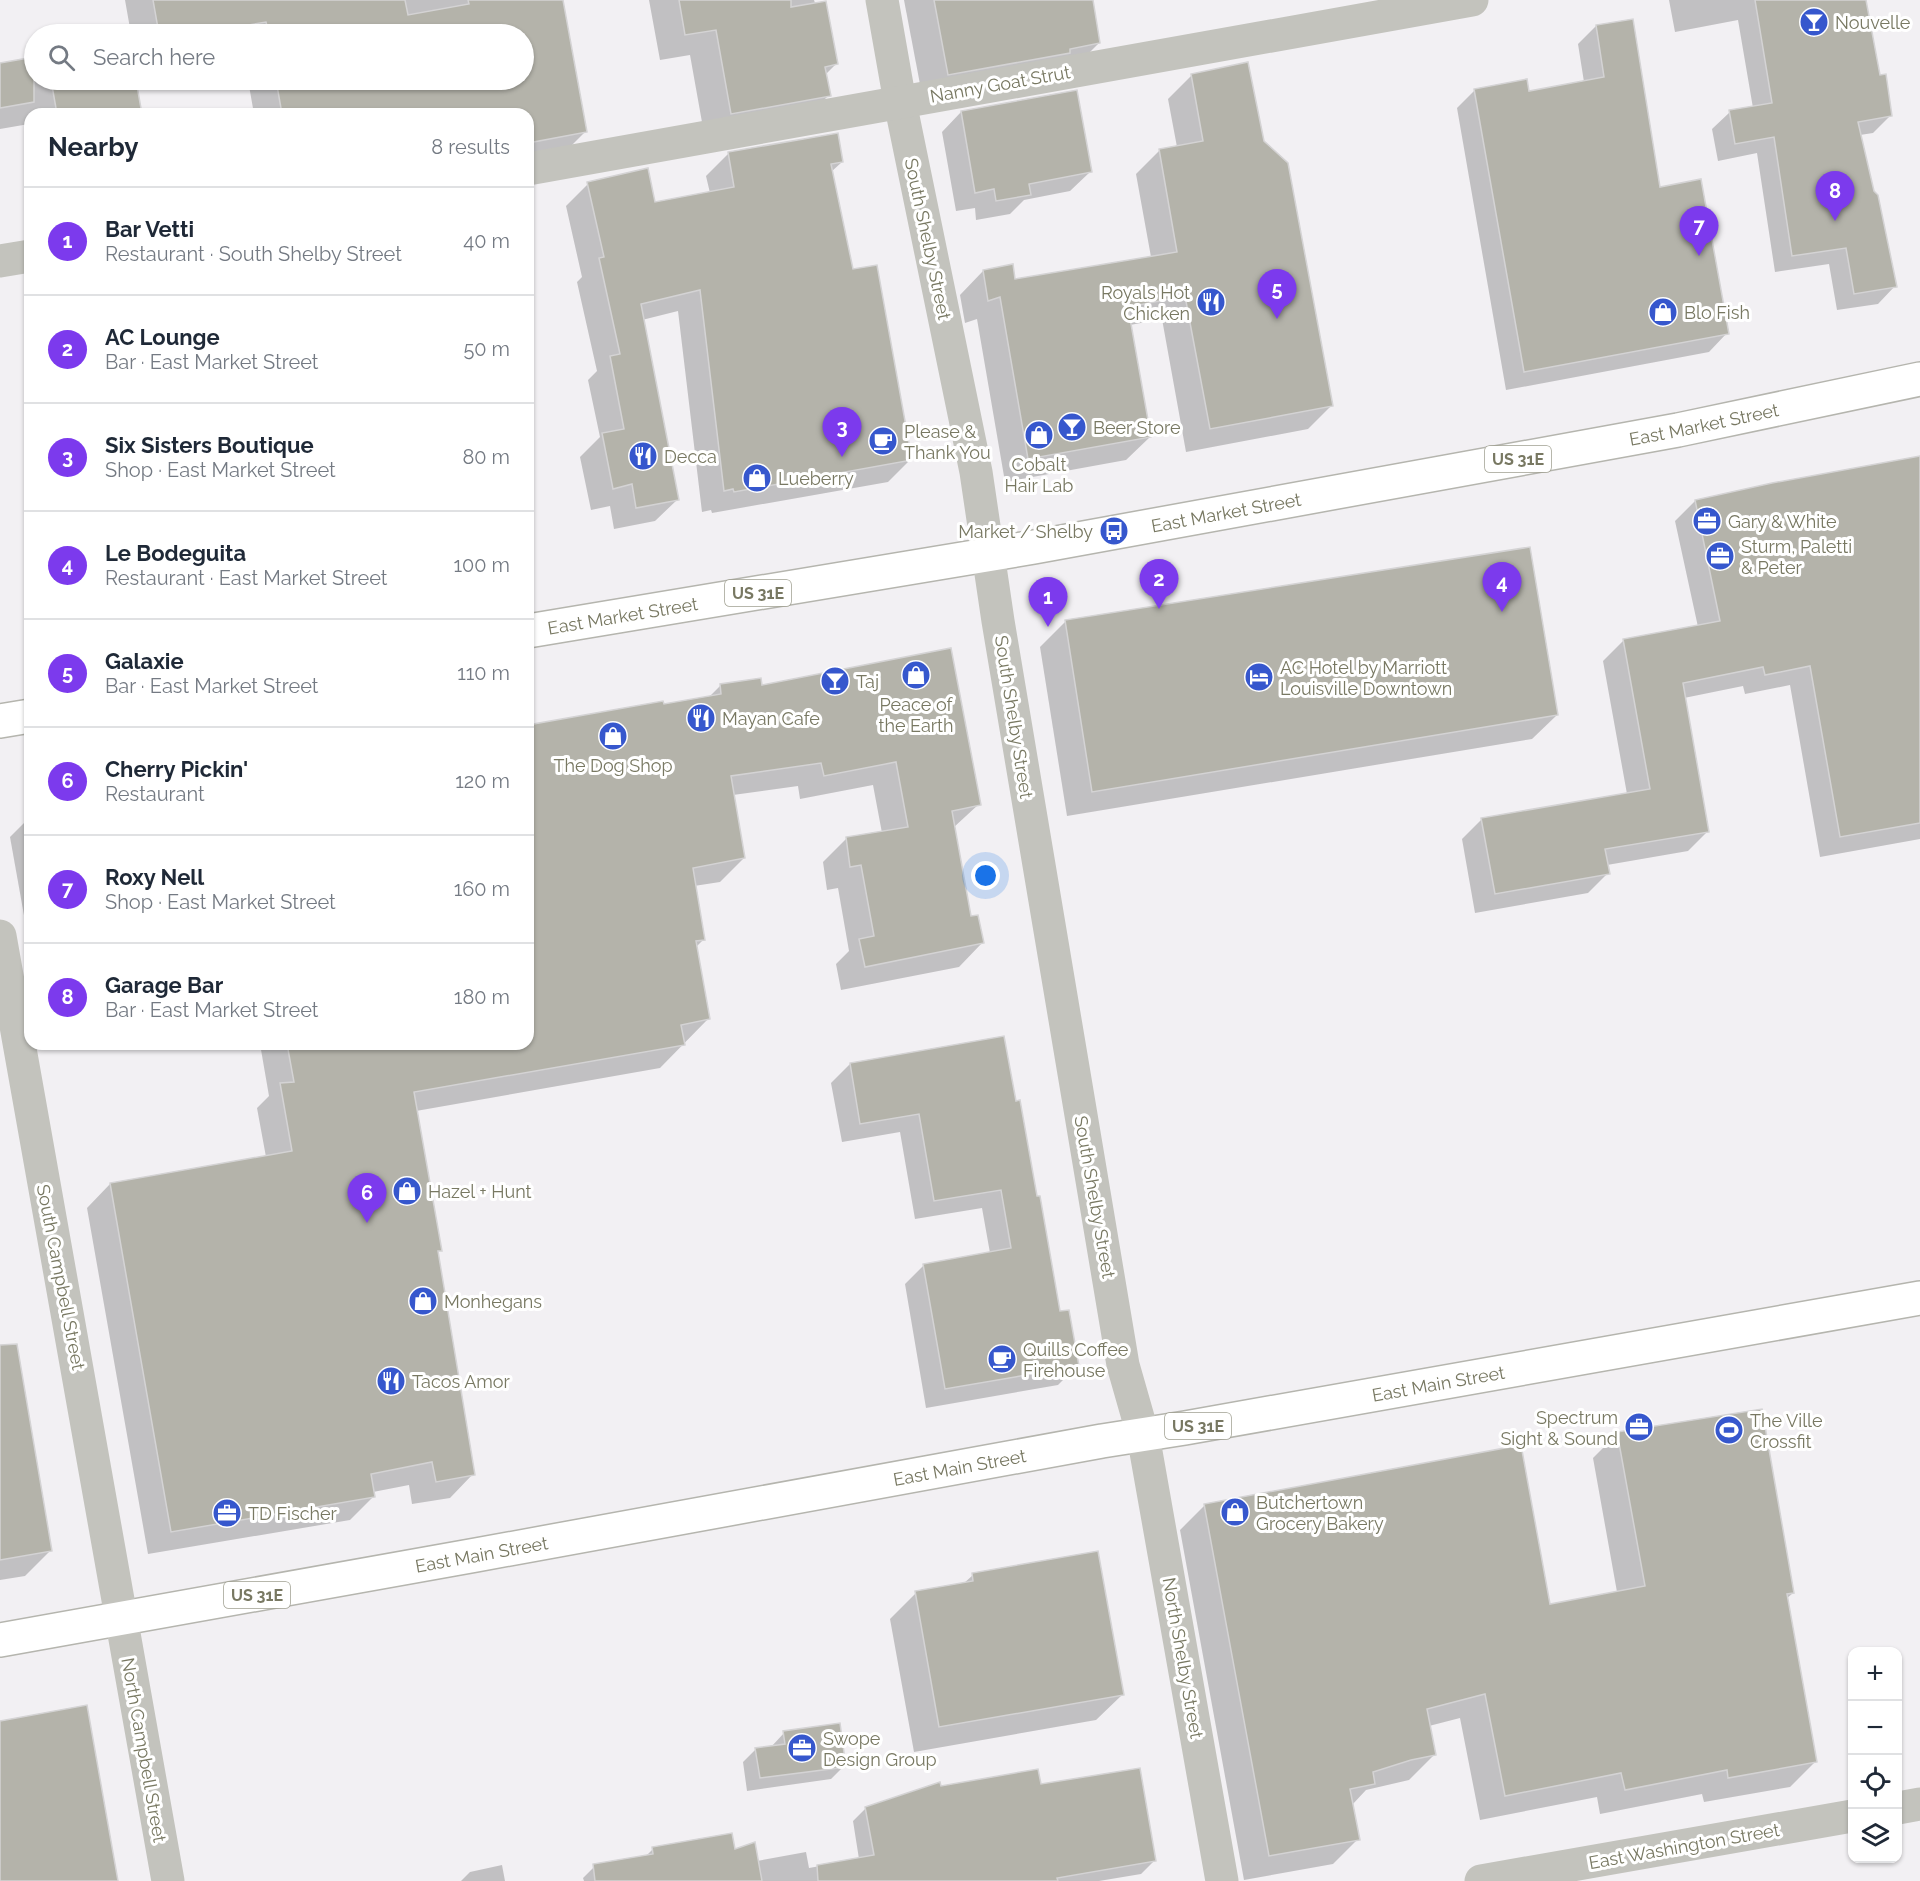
<!DOCTYPE html>
<meta charset="utf-8">
<style>
body{margin:0;font-family:Raleway,sans-serif;background:#f6f6f7;color:#1f2937}
.controls{position:absolute;right:18px;bottom:18px;display:grid;overflow:hidden;border-radius:12px;box-shadow:0 2px 4px #0004}
.controls button{width:54px;height:54px;display:grid;place-items:center;padding:0;border:0;border-bottom:2px solid #e0e1e3;background:#fff;color:#1f2937;font:30px sans-serif}
.you{position:absolute;left:986px;top:876px;width:21px;height:21px;margin:-15px;border:4px solid #fff;border-radius:50%;background:#1a73e8;box-shadow:0 0 0 9px #1a73e833}
.badge{display:grid;place-items:center;width:39px;height:39px;border-radius:50%;background:#7c3aed;color:#fff;font-size:20px;font-weight:700}
.pin{position:absolute;translate:-50% -50px;filter:drop-shadow(0 2px 3px #0008)}
.pin::after{content:'';position:absolute;top:32px;width:21px;height:18px;background:inherit;clip-path:polygon(0 0,100% 0,50% 100%)}
.list{margin:0;padding:0;list-style:none}
h2{display:flex;justify-content:space-between;align-items:center;height:78px;margin:0;padding:0 24px;font-size:26px}
h2 small{font-size:20px;font-weight:400;color:#747a83}
.list li{display:grid;grid-template-columns:39px 1fr auto;gap:18px;align-items:center;box-sizing:border-box;height:108px;padding:0 24px;border-top:2px solid #e0e1e3}
.list b{display:block;font-size:22px;white-space:nowrap}
.list p{margin:0;font-size:20px;white-space:nowrap;color:#747a83}
.list em{font-size:20px;font-style:normal;color:#747a83}
.icon{flex:none;width:33px;height:33px;fill:none;stroke:currentColor;stroke-width:2;stroke-linecap:round;stroke-linejoin:round}
.map{position:relative;flex:none;width:1920px;height:1881px;overflow:hidden}
.search{position:absolute;background:#fff;box-shadow:0 2px 4px #0004;left:24px;top:24px;width:510px;height:66px;display:flex;align-items:center;gap:15px;box-sizing:border-box;padding:0 21px;border-radius:33px;color:#747a83;font-size:22px}
.panel{position:absolute;background:#fff;box-shadow:0 2px 4px #0004;left:24px;top:108px;width:510px;height:942px;border-radius:18px}
.map>svg:first-child{display:block}
.shadow{fill:#0003}
.building{fill:#b4b3aa;stroke:#d4d3d4;stroke-width:1.5}
.lines{fill:none;stroke-linecap:round;stroke-linejoin:round}
.primary-casing{stroke:#b5b5ae;stroke-width:36}
.minor{stroke:#c3c3bd;stroke-width:33}
.primary{stroke:#fff;stroke-width:33}
.labels{text-anchor:middle;dominant-baseline:central;stroke-width:6;stroke-linejoin:round;paint-order:stroke}
.shield{fill:#fff;stroke:#a0a091;stroke-width:1.5}
.shield-label{font-size:16px;font-weight:bold;fill:#787862}
.poi-label{font-size:18px;fill:#787862;stroke:#fff;text-anchor:start}
.street-label{font-size:18px;fill:#787862;stroke:#fff}
</style>
<div class="map">
<svg width="1920" height="1881" viewBox="0 0 1920 1881">
<rect width="100%" height="100%" fill="#f2f0f3"/>
<g class="shadow">
<path d="M 125,0 L 561,0 L 585,132 L 561,156 L 528,162 L 528,114 L 254,114 L 248,80 L 524,80 L 524,34 L 131,34 Z"/>
<path d="M 649,0 L 814,0 L 836,64 L 825,75 L 829,95 L 803,121 L 705,139 L 690,55 L 660,60 Z"/>
<path d="M 904,0 L 1091,0 L 1099,43 L 1073,69 L 923,100 Z"/>
<path d="M 1669,0 L 1865,0 L 1878,77 L 1890,116 L 1873,133 L 1860,135 L 1895,286 L 1878,304 L 1837,310 L 1829,264 L 1775,272 L 1757,153 L 1718,161 L 1712,129 L 1730,112 L 1753,108 L 1738,20 L 1675,32 Z"/>
<path d="M 1596,26 L 1659,187 L 1727,333 L 1709,352 L 1506,390 L 1457,108 L 1475,90 L 1528,92 L 1584,82 L 1578,44 Z"/>
<path d="M 34,59 L 34,80 L 134,80 L 140,114 L 30,114 L 30,131 L 29,124 L 0,129 L 0,65 Z"/>
<path d="M 1191,76 L 1263,141 L 1331,406 L 1308,429 L 1186,452 L 1162,319 L 1130,325 L 1150,437 L 1126,460 L 1005,482 L 977,319 L 965,323 L 960,295 L 983,271 L 1014,281 L 1151,257 L 1136,174 L 1160,150 L 1177,147 L 1168,99 Z"/>
<path d="M 961,112 L 1090,172 L 1070,191 L 1024,200 L 1010,214 L 976,220 L 975,208 L 956,211 L 942,132 Z"/>
<path d="M 728,154 L 842,162 L 831,172 L 851,271 L 911,459 L 888,482 L 712,513 L 711,510 L 702,512 L 678,311 L 642,320 L 678,499 L 655,521 L 614,529 L 610,506 L 591,510 L 580,457 L 600,437 L 588,380 L 597,371 L 577,282 L 582,277 L 566,206 L 588,184 L 654,204 L 710,193 L 706,176 Z"/>
<path d="M 528,440 L 534,470 L 528,476 Z"/>
<path d="M 1920,458 L 1920,839 L 1820,857 L 1790,685 L 1745,694 L 1743,686 L 1684,698 L 1708,831 L 1688,851 L 1607,865 L 1608,873 L 1588,893 L 1475,913 L 1462,839 L 1482,819 L 1627,794 L 1603,661 L 1623,641 L 1698,627 L 1675,521 L 1695,501 Z"/>
<path d="M 1528,548 L 1557,715 L 1532,739 L 1067,816 L 1040,647 L 1065,622 Z"/>
<path d="M 720,686 L 761,686 L 979,804 L 953,828 L 970,918 L 982,943 L 959,967 L 841,990 L 836,964 L 849,951 L 838,888 L 827,890 L 823,862 L 846,839 L 882,833 L 873,785 L 800,799 L 798,786 L 733,795 L 744,858 L 720,882 L 694,886 L 704,939 L 695,948 L 708,1019 L 660,1068 L 416,1111 L 440,1250 L 437,1254 L 473,1474 L 450,1498 L 412,1504 L 409,1485 L 373,1492 L 373,1497 L 350,1520 L 148,1554 L 87,1208 L 110,1184 L 266,1157 L 257,1108 L 269,1096 L 260,1044 L 528,1044 L 528,726 L 708,698 Z"/>
<path d="M 30,817 L 30,949 L 10,837 Z"/>
<path d="M 1003,1038 L 1059,1313 L 1077,1366 L 1058,1385 L 926,1408 L 905,1284 L 924,1265 L 990,1253 L 982,1208 L 915,1219 L 900,1132 L 842,1142 L 831,1083 L 850,1064 Z"/>
<path d="M 0,1370 L 51,1550 L 25,1576 L 0,1580 Z"/>
<path d="M 1618,1433 L 1793,1593 L 1786,1599 L 1815,1762 L 1790,1787 L 1704,1802 L 1702,1794 L 1600,1814 L 1597,1797 L 1480,1820 L 1460,1718 L 1429,1726 L 1434,1755 L 1409,1780 L 1366,1790 L 1352,1805 L 1358,1839 L 1333,1864 L 1244,1880 L 1180,1530 L 1205,1505 L 1549,1605 L 1617,1592 L 1593,1458 Z"/>
<path d="M 973,1575 L 1122,1695 L 1096,1720 L 914,1752 L 890,1619 L 916,1593 L 963,1584 Z"/>
<path d="M 784,1733 L 844,1766 L 831,1779 L 747,1791 L 743,1762 L 756,1749 L 771,1747 Z"/>
<path d="M 1039,1786 L 1154,1861 L 1141,1874 L 1099,1881 L 584,1881 L 583,1878 L 596,1865 L 645,1857 L 653,1849 L 734,1851 L 757,1861 L 806,1852 L 809,1868 L 859,1859 L 853,1821 L 866,1808 L 940,1788 Z"/>
<path d="M 502,1865 L 505,1881 L 461,1881 L 470,1872 Z"/>
</g>
<g class="building">
<path d="M 153,0 L 405,0 L 408,15 L 469,4 L 468,0 L 563,0 L 587,132 L 528,143 L 528,114 L 282,114 L 276,80 L 524,80 L 524,34 L 269,34 L 266,22 L 195,34 L 159,34 Z"/>
<path d="M 679,0 L 791,0 L 791,7 L 826,1 L 838,64 L 825,67 L 831,96 L 731,114 L 716,30 L 685,35 Z"/>
<path d="M 934,0 L 1093,0 L 1100,43 L 1070,49 L 1070,53 L 948,75 Z"/>
<path d="M 1755,0 L 1866,0 L 1880,75 L 1886,74 L 1892,116 L 1858,122 L 1874,191 L 1878,195 L 1897,287 L 1854,294 L 1846,248 L 1792,256 L 1774,137 L 1735,144 L 1729,110 L 1772,103 Z"/>
<path d="M 1633,19 L 1660,187 L 1701,179 L 1729,334 L 1524,372 L 1474,89 L 1527,79 L 1529,91 L 1604,77 L 1596,25 Z"/>
<path d="M 34,57 L 34,102 L 0,108 L 0,63 Z"/>
<path d="M 1248,62 L 1264,141 L 1288,163 L 1333,406 L 1210,429 L 1185,296 L 1128,307 L 1151,437 L 1028,459 L 1000,297 L 988,301 L 983,270 L 1013,264 L 1015,279 L 1177,252 L 1159,149 L 1203,141 L 1191,74 Z"/>
<path d="M 51,80 L 136,80 L 142,114 L 57,114 Z"/>
<path d="M 1077,90 L 1092,172 L 1029,184 L 1031,195 L 996,201 L 994,189 L 975,193 L 961,111 Z"/>
<path d="M 838,133 L 843,162 L 831,164 L 853,269 L 877,265 L 912,460 L 734,492 L 733,489 L 724,491 L 700,290 L 641,304 L 679,500 L 636,508 L 632,484 L 613,489 L 602,433 L 624,429 L 610,356 L 620,354 L 599,258 L 604,257 L 587,182 L 648,168 L 655,202 L 734,187 L 728,152 Z"/>
<path d="M 1920,456 L 1920,823 L 1840,837 L 1810,666 L 1765,675 L 1763,667 L 1683,683 L 1709,832 L 1605,849 L 1610,874 L 1495,894 L 1481,818 L 1650,789 L 1623,639 L 1720,621 L 1695,500 L 1772,483 Z"/>
<path d="M 1530,547 L 1558,715 L 1092,792 L 1065,620 Z"/>
<path d="M 951,648 L 981,805 L 952,811 L 971,916 L 978,915 L 984,943 L 865,967 L 859,939 L 874,936 L 861,865 L 850,867 L 846,837 L 908,827 L 896,762 L 824,776 L 821,763 L 731,776 L 745,858 L 693,868 L 705,940 L 696,941 L 710,1019 L 681,1025 L 685,1045 L 414,1092 L 442,1251 L 438,1251 L 475,1475 L 436,1482 L 432,1462 L 371,1474 L 375,1497 L 171,1532 L 110,1183 L 292,1151 L 280,1083 L 294,1082 L 287,1044 L 528,1044 L 528,725 L 663,701 L 664,704 L 721,694 L 720,684 L 761,678 L 762,685 Z"/>
<path d="M 1004,1036 L 1016,1101 L 1020,1100 L 1037,1196 L 1040,1196 L 1060,1311 L 1069,1310 L 1079,1366 L 945,1389 L 923,1264 L 1011,1248 L 1001,1190 L 934,1201 L 919,1114 L 860,1124 L 850,1063 Z"/>
<path d="M 17,1344 L 52,1551 L 0,1560 L 0,1345 Z"/>
<path d="M 1762,1409 L 1794,1593 L 1787,1594 L 1817,1762 L 1728,1778 L 1727,1770 L 1625,1790 L 1621,1773 L 1505,1796 L 1485,1694 L 1427,1709 L 1436,1755 L 1411,1760 L 1373,1772 L 1375,1784 L 1350,1789 L 1360,1840 L 1269,1856 L 1204,1504 L 1521,1445 L 1550,1604 L 1645,1586 L 1617,1432 Z"/>
<path d="M 1098,1551 L 1124,1695 L 939,1727 L 915,1591 L 973,1581 L 972,1573 Z"/>
<path d="M 87,1705 L 118,1881 L 0,1881 L 0,1721 Z"/>
<path d="M 840,1723 L 846,1767 L 760,1778 L 755,1748 L 785,1744 L 783,1731 Z"/>
<path d="M 1140,1768 L 1156,1861 L 1057,1878 L 1058,1881 L 818,1881 L 817,1865 L 874,1855 L 865,1807 L 940,1782 L 941,1786 L 1038,1769 L 1041,1784 Z"/>
<path d="M 732,1833 L 735,1849 L 755,1842 L 762,1881 L 595,1881 L 593,1864 L 653,1854 L 652,1847 Z"/>
</g>
<g class="lines">
<g class="primary-casing">
<g id="primary">
<path id="s1" d="M 528,631 L 1034,547 L 1678,430 L 1920,379"/>
<path d="M 0,721 L 30,716"/>
<path id="s2" d="M 0,1640 L 476,1555 L 1102,1441 L 1185,1428 L 1920,1298"/>
</g>
</g>
<g class="minor">
<path d="M 882,0 L 900,102 L 976,472 L 998,621 L 1123,1365 L 1143,1435 L 1222,1881"/>
<path d="M 528,169 L 1472,0"/>
<path d="M 0,261 L 30,256"/>
<path d="M 0,936 L 168,1881"/>
<path d="M 1898,1808 L 1920,1804"/>
<path d="M 1481,1881 L 1852,1816"/>
</g>
<use href="#primary" class="primary"/>
</g>
<defs>
<g id="bar-disc" transform="scale(1.5)"><circle r="9.5" fill="#3657cd" stroke="#fff"/><path d="M-6-5H6L.8 .8V4.5H3.5V6h-7V4.5H-.8V.8Z" fill="#fff"/></g>
<g id="restaurant-disc" transform="scale(1.5)"><circle r="9.5" fill="#3657cd" stroke="#fff"/><path d="M-5-6h1v4h1v-4h1v4h1v-4h1v5L-1.5 .5V6h-2V.5L-5-1ZM5-6V6H3V1.5H1.5Q1.5-4 5-6Z" fill="#fff"/></g>
<g id="shop-disc" transform="scale(1.5)"><circle r="9.5" fill="#3657cd" stroke="#fff"/><path d="M-5-2.5h2.3a2.7 3.5 0 0 1 5.4 0H5L5.5 6h-11ZM-1.5-2.5h3a1.5 2.3 0 0 0-3 0Z" fill="#fff"/></g>
<g id="cafe-disc" transform="scale(1.5)"><circle r="9.5" fill="#3657cd" stroke="#fff"/><path d="M-5.5-4.5H6V0H3Q3 3.5 0 3.5H-2.5Q-5.5 3.5-5.5 0ZM3-3.2v2h1.7v-2ZM-6 4.5H4V6H-6Z" fill="#fff"/></g>
<g id="office-disc" transform="scale(1.5)"><circle r="9.5" fill="#3657cd" stroke="#fff"/><path d="M-6-3h4V-5.5h4V-3h4V5H-6ZM-1-4.5V-3h2v-1.5ZM-6 0V1H6V0Z" fill="#fff"/></g>
<g id="bus-disc" transform="scale(1.5)"><circle r="9.5" fill="#3657cd" stroke="#fff"/><path d="M-5-6H5V4H4V6H2V4H-2V6H-4V4H-5ZM-3.5-4V0h7V-4ZM-3.5 1.2v1.5H-2V1.2ZM2 1.2v1.5H3.5V1.2Z" fill="#fff"/></g>
<g id="hotel-disc" transform="scale(1.5)"><circle r="9.5" fill="#3657cd" stroke="#fff"/><path d="M-6-4.5h1.5V1H6V5H4.5V3h-9V5H-6ZM-4 0a1.8 1.8 0 1 1 3.6 0ZM.5 0V-2.5h3Q6-2.5 6 0Z" fill="#fff"/></g>
<g id="stadium-disc" transform="scale(1.5)"><circle r="9.5" fill="#3657cd" stroke="#fff"/><path d="M0-5a6.5 5 0 1 0 0 10a6.5 5 0 1 0 0-10ZM-3.5-1.8h7v3.6h-7Z" fill="#fff"/></g>
</defs>
<g fill-rule="evenodd">
<use href="#bar-disc" x="1814" y="22"/>
<use href="#restaurant-disc" x="1211" y="302"/>
<use href="#shop-disc" x="1663" y="312"/>
<use href="#bar-disc" x="1072" y="427"/>
<use href="#shop-disc" x="1039" y="435"/>
<use href="#cafe-disc" x="883" y="441"/>
<use href="#restaurant-disc" x="643" y="456"/>
<use href="#shop-disc" x="757" y="478"/>
<use href="#office-disc" x="1707" y="521"/>
<use href="#bus-disc" x="1114" y="531"/>
<use href="#office-disc" x="1720" y="556"/>
<use href="#shop-disc" x="916" y="675"/>
<use href="#hotel-disc" x="1259" y="677"/>
<use href="#bar-disc" x="835" y="681"/>
<use href="#restaurant-disc" x="701" y="718"/>
<use href="#shop-disc" x="613" y="736"/>
<use href="#shop-disc" x="407" y="1191"/>
<use href="#shop-disc" x="423" y="1301"/>
<use href="#cafe-disc" x="1002" y="1359"/>
<use href="#restaurant-disc" x="391" y="1381"/>
<use href="#office-disc" x="1639" y="1427"/>
<use href="#stadium-disc" x="1729" y="1430"/>
<use href="#shop-disc" x="1235" y="1512"/>
<use href="#office-disc" x="227" y="1513"/>
<use href="#office-disc" x="802" y="1748"/>
</g>
<g class="labels">
<g class="shield">
<rect x="1485" y="446" width="66" height="26" rx="4.5"/>
<rect x="725" y="580" width="66" height="26" rx="4.5"/>
<rect x="1165" y="1413" width="66" height="26" rx="4.5"/>
<rect x="224" y="1582" width="66" height="26" rx="4.5"/>
</g>
<g class="shield-label">
<text x="1518" y="459">US 31E</text>
<text x="758" y="593">US 31E</text>
<text x="1198" y="1426">US 31E</text>
<text x="257" y="1595">US 31E</text>
</g>
<g class="poi-label">
<text x="1835" y="22">Nouvelle</text>
<text x="1190" y="292" text-anchor="end">Royals Hot<tspan x="1190" dy="21">Chicken</tspan></text>
<text x="1684" y="312">Blo Fish</text>
<text x="1093" y="427">Beer Store</text>
<text x="904" y="431">Please &amp;<tspan x="904" dy="21">Thank You</tspan></text>
<text x="664" y="456">Decca</text>
<text x="1039" y="464" text-anchor="middle">Cobalt<tspan x="1039" dy="21">Hair Lab</tspan></text>
<text x="778" y="478">Lueberry</text>
<text x="1728" y="521">Gary &amp; White</text>
<text x="1093" y="531" text-anchor="end">Market / Shelby</text>
<text x="1741" y="546">Sturm, Paletti<tspan x="1741" dy="21">&amp; Peter</tspan></text>
<text x="1280" y="667">AC Hotel by Marriott<tspan x="1280" dy="21">Louisville Downtown</tspan></text>
<text x="856" y="681">Taj</text>
<text x="916" y="704" text-anchor="middle">Peace of<tspan x="916" dy="21">the Earth</tspan></text>
<text x="722" y="718">Mayan Cafe</text>
<text x="613" y="765" text-anchor="middle">The Dog Shop</text>
<text x="428" y="1191">Hazel + Hunt</text>
<text x="444" y="1301">Monhegans</text>
<text x="1023" y="1349">Quills Coffee<tspan x="1023" dy="21">Firehouse</tspan></text>
<text x="412" y="1381">Tacos Amor</text>
<text x="1618" y="1417" text-anchor="end">Spectrum<tspan x="1618" dy="21">Sight &amp; Sound</tspan></text>
<text x="1750" y="1420">The Ville<tspan x="1750" dy="21">Crossfit</tspan></text>
<text x="1256" y="1502">Butchertown<tspan x="1256" dy="21">Grocery Bakery</tspan></text>
<text x="248" y="1513">TD Fischer</text>
<text x="823" y="1738">Swope<tspan x="823" dy="21">Design Group</tspan></text>
</g>
<g class="street-label">
<text transform="translate(1000 84) rotate(-10)">Nanny Goat Strut</text>
<text transform="translate(928 239) rotate(78)">South Shelby Street</text>
<text stroke="none"><textPath href="#s1" startOffset="1194">East Market Street</textPath></text>
<text stroke="none"><textPath href="#s1" startOffset="708">East Market Street</textPath></text>
<text stroke="none"><textPath href="#s1" startOffset="96">East Market Street</textPath></text>
<text transform="translate(1014 717) rotate(81)">South Shelby Street</text>
<text transform="translate(1095 1197) rotate(80)">South Shelby Street</text>
<text transform="translate(61 1277) rotate(79)">South Campbell Street</text>
<text stroke="none"><textPath href="#s2" startOffset="1461">East Main Street</textPath></text>
<text stroke="none"><textPath href="#s2" startOffset="975">East Main Street</textPath></text>
<text stroke="none"><textPath href="#s2" startOffset="489">East Main Street</textPath></text>
<text transform="translate(1183 1658) rotate(80)">North Shelby Street</text>
<text transform="translate(144 1750) rotate(80)">North Campbell Street</text>
<text transform="translate(1684 1846) rotate(-10)">East Washington Street</text>
</g>
</g>
</svg>
<div class="controls">
<button>+</button>
<button>−</button>
<button><svg class="icon" aria-label="locate" viewBox="0 0 24 24"><circle cx="12" cy="12" r="6"/><path d="M12 2v4M12 18v4M2 12h4M18 12h4"/></svg></button>
<button><svg class="icon" aria-label="layers" viewBox="0 0 24 24"><path d="M12 4l9 5-9 5-9-5zM3 14l9 5 9-5"/></svg></button>
</div>
<div class="you"></div>
<div class="pin badge" style="left:1048px;top:627px">1</div>
<div class="pin badge" style="left:1159px;top:609px">2</div>
<div class="pin badge" style="left:842px;top:457px">3</div>
<div class="pin badge" style="left:1502px;top:612px">4</div>
<div class="pin badge" style="left:1277px;top:319px">5</div>
<div class="pin badge" style="left:367px;top:1223px">6</div>
<div class="pin badge" style="left:1699px;top:256px">7</div>
<div class="pin badge" style="left:1835px;top:221px">8</div>
<div class="search"><svg class="icon" aria-label="search" viewBox="0 0 24 24"><circle cx="10" cy="10" r="6"/><path d="M15 15l6 6"/></svg>Search here</div>
<section class="panel">
<h2>Nearby<small>8 results</small></h2>
<ul class="list">
<li><span class="badge">1</span><div><b>Bar Vetti</b><p>Restaurant · South Shelby Street</p></div><em>40 m</em></li>
<li><span class="badge">2</span><div><b>AC Lounge</b><p>Bar · East Market Street</p></div><em>50 m</em></li>
<li><span class="badge">3</span><div><b>Six Sisters Boutique</b><p>Shop · East Market Street</p></div><em>80 m</em></li>
<li><span class="badge">4</span><div><b>Le Bodeguita</b><p>Restaurant · East Market Street</p></div><em>100 m</em></li>
<li><span class="badge">5</span><div><b>Galaxie</b><p>Bar · East Market Street</p></div><em>110 m</em></li>
<li><span class="badge">6</span><div><b>Cherry Pickin'</b><p>Restaurant</p></div><em>120 m</em></li>
<li><span class="badge">7</span><div><b>Roxy Nell</b><p>Shop · East Market Street</p></div><em>160 m</em></li>
<li><span class="badge">8</span><div><b>Garage Bar</b><p>Bar · East Market Street</p></div><em>180 m</em></li>
</ul>
</section>
</div>
